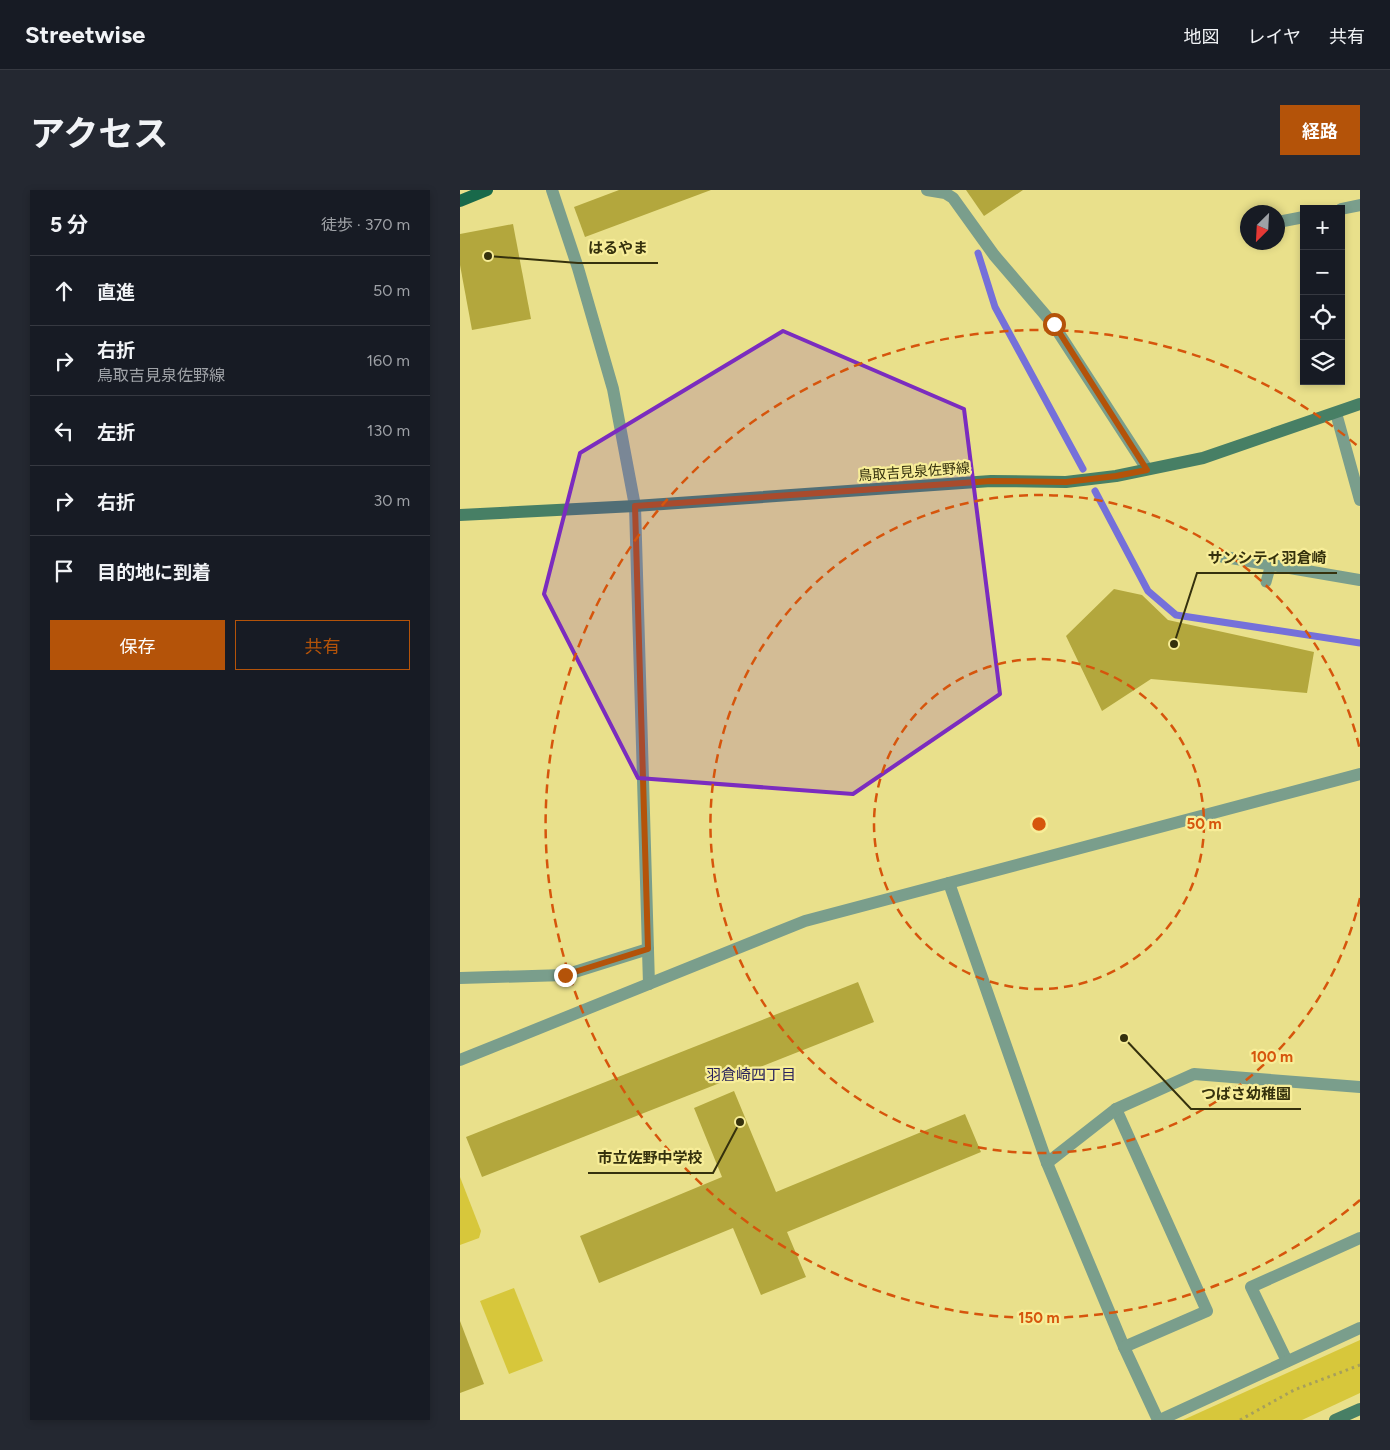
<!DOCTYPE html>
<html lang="ja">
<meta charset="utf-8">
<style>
body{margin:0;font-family:Figtree,"Noto Sans JP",sans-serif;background:#242831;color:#f1f3f6}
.controls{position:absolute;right:15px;top:15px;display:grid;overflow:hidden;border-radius:0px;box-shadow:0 2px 8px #0003}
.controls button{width:45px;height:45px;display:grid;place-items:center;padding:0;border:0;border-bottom:1px solid #363941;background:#171b24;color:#f1f3f6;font:25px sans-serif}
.compass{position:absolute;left:780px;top:15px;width:45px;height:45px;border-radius:50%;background:#171b24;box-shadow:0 2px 8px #0003;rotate:204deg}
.stop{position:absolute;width:15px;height:15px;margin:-11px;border:4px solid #b45309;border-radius:50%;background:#fff}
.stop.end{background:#b45309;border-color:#fff;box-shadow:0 1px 5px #0008}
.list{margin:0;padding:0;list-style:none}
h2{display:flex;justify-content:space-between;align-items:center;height:65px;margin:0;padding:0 20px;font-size:21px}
h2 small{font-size:16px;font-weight:400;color:#9ea1a6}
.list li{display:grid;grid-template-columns:32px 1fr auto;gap:15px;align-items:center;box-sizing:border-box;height:70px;padding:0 20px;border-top:1px solid #363941}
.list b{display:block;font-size:19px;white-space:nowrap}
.list p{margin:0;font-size:16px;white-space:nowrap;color:#9ea1a6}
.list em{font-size:16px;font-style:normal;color:#9ea1a6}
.actions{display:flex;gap:10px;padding:15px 20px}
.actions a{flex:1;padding:11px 0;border:1px solid #b45309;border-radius:0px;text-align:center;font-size:18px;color:#b45309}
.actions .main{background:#b45309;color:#fff}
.icon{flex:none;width:28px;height:28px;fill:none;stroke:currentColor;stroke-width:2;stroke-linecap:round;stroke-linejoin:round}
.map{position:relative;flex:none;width:900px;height:1230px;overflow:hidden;border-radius:0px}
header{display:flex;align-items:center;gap:30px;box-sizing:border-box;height:70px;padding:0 25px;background:#171b24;border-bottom:1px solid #363941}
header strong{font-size:24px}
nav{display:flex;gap:28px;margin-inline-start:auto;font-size:18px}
.intro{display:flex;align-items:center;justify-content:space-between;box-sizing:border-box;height:120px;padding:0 30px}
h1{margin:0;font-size:35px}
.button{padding:12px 22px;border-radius:0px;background:#b45309;color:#fff;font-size:18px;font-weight:700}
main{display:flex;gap:30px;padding:0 30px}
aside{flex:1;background:#171b24;border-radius:0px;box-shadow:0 2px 8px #0003}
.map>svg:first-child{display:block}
.green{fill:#d7c73b}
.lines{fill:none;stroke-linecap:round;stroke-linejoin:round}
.stream{stroke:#7570da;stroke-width:7}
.building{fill:#b3a73d}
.path{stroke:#a69f5c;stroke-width:3;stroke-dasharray:2.5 4;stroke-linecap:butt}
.lane{stroke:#7a9e8c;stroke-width:11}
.street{stroke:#7a9e8c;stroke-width:12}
.secondary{stroke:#477f65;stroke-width:12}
.primary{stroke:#18694a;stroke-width:12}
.route{stroke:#b45309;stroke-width:6}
.marked{fill:#7b2cbf;fill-opacity:0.2;stroke:#7b2cbf;stroke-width:4;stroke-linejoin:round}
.ring{fill:none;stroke:#d6550c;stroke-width:2.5;stroke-dasharray:9 6}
.labels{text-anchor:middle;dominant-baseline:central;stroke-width:4.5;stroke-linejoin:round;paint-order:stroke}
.street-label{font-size:14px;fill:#35310d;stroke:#f7ed98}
.neighbourhood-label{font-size:15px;fill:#28225c;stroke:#f7ed98}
.centre{fill:#d6550c;stroke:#f7ed98;stroke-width:2.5}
.ring-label{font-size:15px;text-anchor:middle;font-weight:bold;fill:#d6550c;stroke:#f7ed98;stroke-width:4.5;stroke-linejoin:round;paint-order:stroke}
.leader{fill:none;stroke:#35310d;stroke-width:2}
.callout-dot{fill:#35310d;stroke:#f7ed98;stroke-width:2}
.callout-label{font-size:15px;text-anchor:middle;font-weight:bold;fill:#35310d;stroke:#f7ed98;stroke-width:4.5;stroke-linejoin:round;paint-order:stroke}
</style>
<header>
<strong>Streetwise</strong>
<nav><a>地図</a><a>レイヤ</a><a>共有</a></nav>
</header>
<div class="intro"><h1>アクセス</h1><a class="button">経路</a></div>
<main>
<aside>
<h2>5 分<small>徒歩 · 370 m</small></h2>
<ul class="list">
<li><svg class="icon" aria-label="ahead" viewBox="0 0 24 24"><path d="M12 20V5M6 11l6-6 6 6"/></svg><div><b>直進</b></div><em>50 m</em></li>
<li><svg class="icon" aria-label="right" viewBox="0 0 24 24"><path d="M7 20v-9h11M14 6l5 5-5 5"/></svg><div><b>右折</b><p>鳥取吉見泉佐野線</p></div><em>160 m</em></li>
<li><svg class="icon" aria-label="left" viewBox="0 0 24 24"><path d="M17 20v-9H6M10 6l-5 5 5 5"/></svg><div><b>左折</b></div><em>130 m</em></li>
<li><svg class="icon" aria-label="right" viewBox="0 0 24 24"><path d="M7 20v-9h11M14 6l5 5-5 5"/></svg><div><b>右折</b></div><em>30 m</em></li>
<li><svg class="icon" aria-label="arrive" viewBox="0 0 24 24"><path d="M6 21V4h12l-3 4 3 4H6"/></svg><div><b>目的地に到着</b></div></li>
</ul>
<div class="actions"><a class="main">保存</a><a>共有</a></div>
</aside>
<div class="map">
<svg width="900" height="1230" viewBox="0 0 900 1230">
<rect width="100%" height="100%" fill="#e9e08b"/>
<g class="green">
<path d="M 0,987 L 21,1041 L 19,1048 L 0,1055 Z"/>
<path d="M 54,1098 L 83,1171 L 49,1184 L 20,1111 Z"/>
<path d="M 900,1150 L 900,1203 L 842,1230 L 723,1230 Z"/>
</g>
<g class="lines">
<g class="stream">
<path d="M 518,63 L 535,117 L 623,279"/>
<path d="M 635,301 L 688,401 L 716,425 L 900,453"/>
</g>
</g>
<g class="building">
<path d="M 159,0 L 251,0 L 125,47 L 114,17 Z"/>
<path d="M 506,0 L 563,0 L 524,26 Z"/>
<path d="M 53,34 L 71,129 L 12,140 L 0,75 L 0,44 Z"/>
<path d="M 654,399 L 682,405 L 708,430 L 854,462 L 847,503 L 691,489 L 642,521 L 606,446 Z"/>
<path d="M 398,792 L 414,832 L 22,987 L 6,947 Z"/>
<path d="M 274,901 L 316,1002 L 505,924 L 521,962 L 327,1042 L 346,1087 L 301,1105 L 273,1038 L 139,1093 L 120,1046 L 262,987 L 234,918 Z"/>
<path d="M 0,1131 L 24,1194 L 0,1203 Z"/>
</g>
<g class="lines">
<path class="path" d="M 780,1230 L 834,1200 L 900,1175"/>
<path class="lane" d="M 806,392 L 811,374"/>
<g class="street">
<path d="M 92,0 L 118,78 L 153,199 L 175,316 L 189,794"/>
<path d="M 467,0 L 485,3 L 493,8 L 534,65 L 593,134 L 687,279"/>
<path d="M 881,19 L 900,15"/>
<path d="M 818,32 L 844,27"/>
<path d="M 786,39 L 788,39"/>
<path d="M 876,223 L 900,310"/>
<path d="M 759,366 L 900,390"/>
<path d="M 489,693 L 587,973 L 664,1157 L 698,1230"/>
<path d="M 0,788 L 105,785 L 188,759"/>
<path d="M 0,870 L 345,731 L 900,584"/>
<path d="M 656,919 L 747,1121 L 664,1157"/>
<path d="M 587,973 L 656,919 L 734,884 L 900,897"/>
<path d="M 827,1171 L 791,1097 L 900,1048"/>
<path d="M 700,1230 L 900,1138"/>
</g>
<g class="secondary">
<path d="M 0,325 L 175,316 L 531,291 L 606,292 L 656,286 L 743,268 L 900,214"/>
<path d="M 875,1230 L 900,1219"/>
</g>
<path class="primary" d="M 0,11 L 27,0"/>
</g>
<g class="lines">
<path class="route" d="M 105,785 L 188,759 L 175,316 L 531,291 L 606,292 L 656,286 L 687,280 L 594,134"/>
</g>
<path class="marked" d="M 323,141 L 504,219 L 540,504 L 393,604 L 178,588 L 84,404 L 120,263 Z"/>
<g class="ring">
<circle cx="579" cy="634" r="165"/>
<path d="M900 708A329 329 0 1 1 900 560"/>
<path d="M900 1010A494 494 0 1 1 900 258"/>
</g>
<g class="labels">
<g class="street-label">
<text transform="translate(454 282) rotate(-4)">鳥取吉見泉佐野線</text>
</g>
<g class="neighbourhood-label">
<text x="291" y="885">羽倉崎四丁目</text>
</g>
</g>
<circle cx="579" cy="634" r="8" class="centre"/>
<g class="ring-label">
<text x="744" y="639">50 m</text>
<text x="812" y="872">100 m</text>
<text x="579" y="1133">150 m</text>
</g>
<path class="leader" d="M28 66L118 73H198M714 454L737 383H877M664 848L731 919H841M280 932L253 983H128"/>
<g class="callout-dot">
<circle cx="28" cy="66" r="5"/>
<circle cx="714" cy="454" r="5"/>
<circle cx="664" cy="848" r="5"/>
<circle cx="280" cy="932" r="5"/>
</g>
<g class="callout-label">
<text x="158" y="63">はるやま</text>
<text x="807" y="373">サンシティ羽倉崎</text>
<text x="786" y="909">つばさ幼稚園</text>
<text x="190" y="973">市立佐野中学校</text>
</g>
</svg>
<div class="controls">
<button>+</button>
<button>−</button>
<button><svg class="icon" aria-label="locate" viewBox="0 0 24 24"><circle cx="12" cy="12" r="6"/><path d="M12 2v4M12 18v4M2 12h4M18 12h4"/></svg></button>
<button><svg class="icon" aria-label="layers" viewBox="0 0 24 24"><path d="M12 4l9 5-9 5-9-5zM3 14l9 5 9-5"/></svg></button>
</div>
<svg class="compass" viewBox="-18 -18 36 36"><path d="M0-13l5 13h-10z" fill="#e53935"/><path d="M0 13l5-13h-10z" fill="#9ea1a6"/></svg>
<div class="stop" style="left:594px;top:134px"></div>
<div class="stop end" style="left:105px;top:785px"></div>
</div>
</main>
